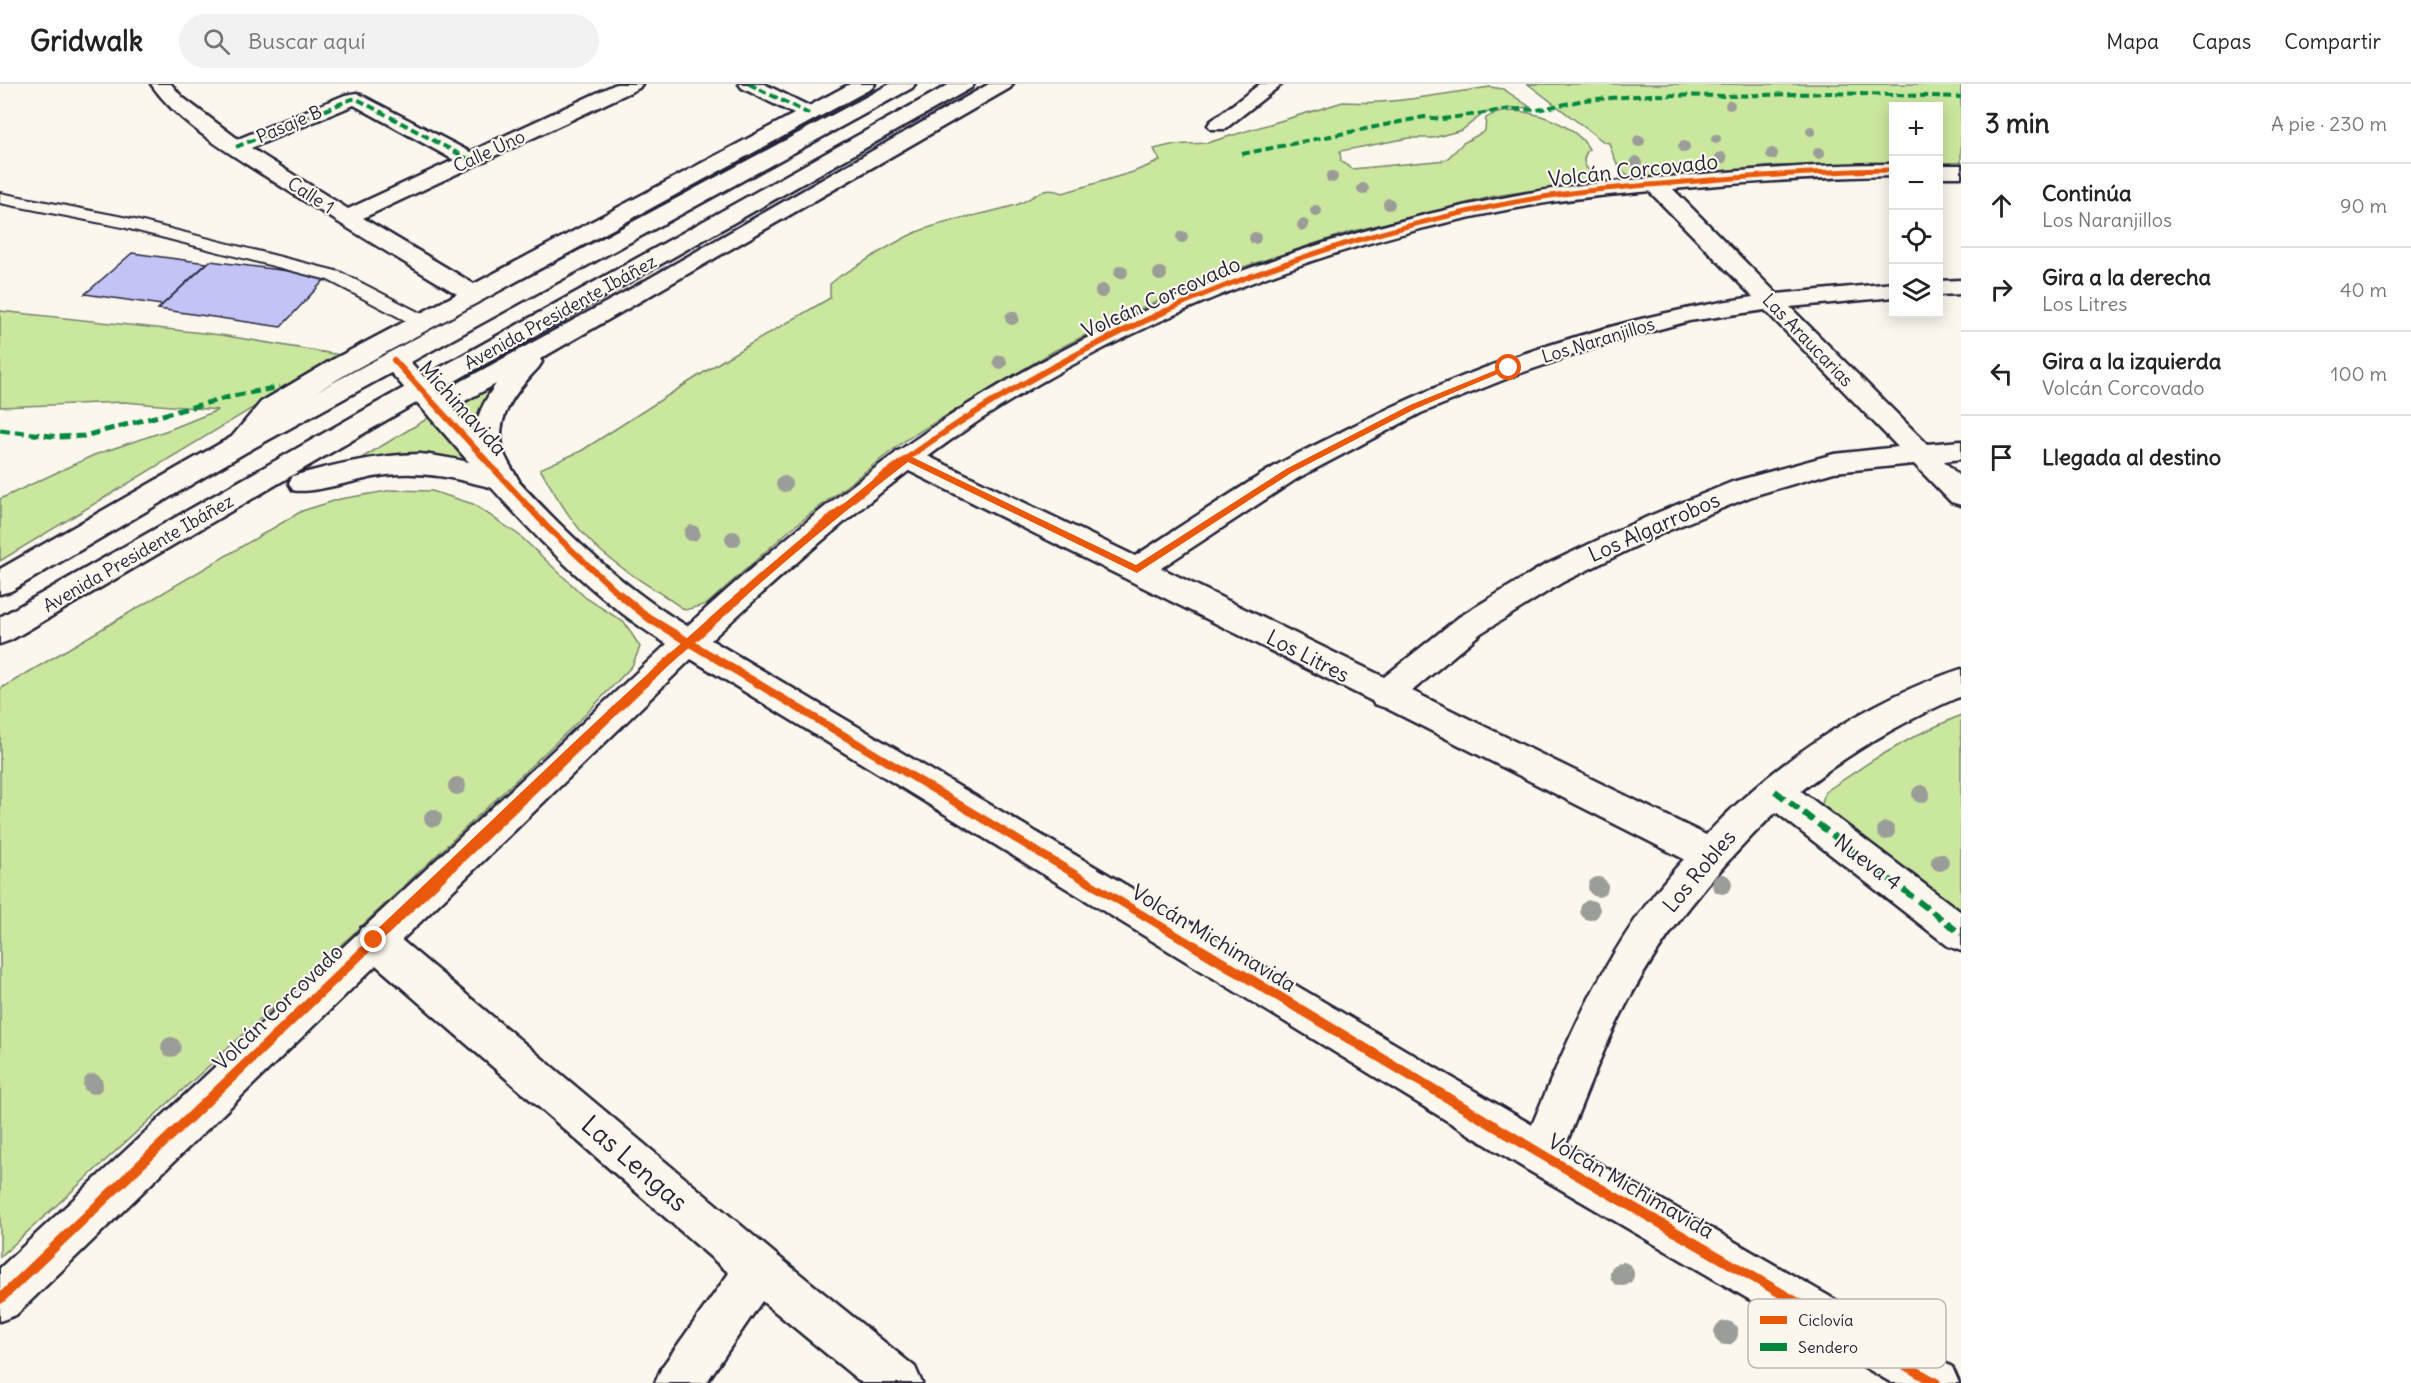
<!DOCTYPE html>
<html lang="es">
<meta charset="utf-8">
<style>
body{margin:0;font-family:Delius,sans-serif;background:#f2f2f2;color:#222}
.controls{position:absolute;right:18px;top:18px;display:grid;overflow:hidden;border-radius:0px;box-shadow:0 3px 15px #0003}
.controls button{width:54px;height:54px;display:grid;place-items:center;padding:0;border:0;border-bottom:2px solid #e0e0e0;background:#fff;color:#222;font:30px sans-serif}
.stop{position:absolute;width:18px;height:18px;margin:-14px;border:4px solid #ea580c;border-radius:50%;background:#fff}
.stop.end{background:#ea580c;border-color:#fff;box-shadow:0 2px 6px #0008}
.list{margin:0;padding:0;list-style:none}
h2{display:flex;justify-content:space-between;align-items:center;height:78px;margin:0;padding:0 24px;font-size:26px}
h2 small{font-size:20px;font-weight:400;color:#767676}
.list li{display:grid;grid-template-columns:39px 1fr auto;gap:18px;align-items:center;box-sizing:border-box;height:84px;padding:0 24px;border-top:2px solid #e0e0e0}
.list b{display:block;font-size:22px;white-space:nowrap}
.list p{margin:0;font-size:20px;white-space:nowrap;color:#767676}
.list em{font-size:20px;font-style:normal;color:#767676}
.icon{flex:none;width:33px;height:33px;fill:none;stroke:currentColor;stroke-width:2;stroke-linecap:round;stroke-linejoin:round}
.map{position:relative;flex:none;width:1961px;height:1299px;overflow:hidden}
header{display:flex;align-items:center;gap:36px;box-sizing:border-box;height:84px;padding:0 30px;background:#fff;border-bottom:2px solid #e0e0e0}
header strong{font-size:28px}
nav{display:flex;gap:33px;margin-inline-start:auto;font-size:21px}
.search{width:420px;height:54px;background:#f2f2f2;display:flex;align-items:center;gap:15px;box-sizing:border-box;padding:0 21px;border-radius:33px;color:#767676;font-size:22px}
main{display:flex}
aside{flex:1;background:#fff}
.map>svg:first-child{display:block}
.green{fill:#cae79e;stroke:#76846c;stroke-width:1.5}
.building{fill:#c3c3f5;stroke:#22223b;stroke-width:1.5}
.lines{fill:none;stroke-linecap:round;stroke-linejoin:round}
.service-casing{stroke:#22223b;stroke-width:4}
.minor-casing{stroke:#22223b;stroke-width:5}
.tertiary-casing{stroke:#22223b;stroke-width:5}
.primary-casing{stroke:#22223b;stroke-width:5}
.service{fill:#fbf7ec;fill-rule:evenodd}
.minor{fill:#fbf7ec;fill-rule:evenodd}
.tertiary{fill:#fbf7ec;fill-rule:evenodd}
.primary{fill:#fbf7ec;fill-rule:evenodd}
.quiet-far2{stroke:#00873e;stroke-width:4;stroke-dasharray:8 4;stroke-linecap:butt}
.quiet-far1{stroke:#00873e;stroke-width:5;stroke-dasharray:10 5;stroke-linecap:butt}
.quiet{stroke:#00873e;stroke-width:6;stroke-dasharray:12 6;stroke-linecap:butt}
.cycleway-far3-casing{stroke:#fbf7ec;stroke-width:8}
.cycleway-far2-casing{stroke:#fbf7ec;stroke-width:9}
.cycleway-far1-casing{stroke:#fbf7ec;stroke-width:11}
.cycleway-casing{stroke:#fbf7ec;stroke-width:14}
.cycleway-far3{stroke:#e8590c;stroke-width:5}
.cycleway-far2{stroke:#e8590c;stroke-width:6}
.cycleway-far1{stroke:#e8590c;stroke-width:8}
.cycleway{stroke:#e8590c;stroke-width:10}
.tree{fill:#9b9d98}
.route{fill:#ea580c}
.labels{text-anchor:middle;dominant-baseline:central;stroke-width:4.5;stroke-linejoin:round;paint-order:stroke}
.far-street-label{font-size:18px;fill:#22223b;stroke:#fbf7ec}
.street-label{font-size:21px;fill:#22223b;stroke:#fbf7ec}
.near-street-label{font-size:26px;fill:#22223b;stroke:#fbf7ec}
.key{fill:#fbf7ec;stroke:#bab7b7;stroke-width:1.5}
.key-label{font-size:16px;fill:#22223b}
</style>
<header>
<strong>Gridwalk</strong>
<div class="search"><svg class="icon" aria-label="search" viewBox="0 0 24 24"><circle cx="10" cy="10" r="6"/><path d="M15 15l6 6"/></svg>Buscar aquí</div>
<nav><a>Mapa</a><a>Capas</a><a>Compartir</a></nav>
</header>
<main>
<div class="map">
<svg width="1961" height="1299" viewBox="0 0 1961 1299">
<rect width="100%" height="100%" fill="#fbf7ec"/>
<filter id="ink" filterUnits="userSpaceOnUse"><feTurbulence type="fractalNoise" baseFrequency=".0167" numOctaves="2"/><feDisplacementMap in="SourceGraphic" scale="12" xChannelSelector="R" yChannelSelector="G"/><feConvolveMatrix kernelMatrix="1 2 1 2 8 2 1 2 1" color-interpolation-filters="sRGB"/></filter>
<g filter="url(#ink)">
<g class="green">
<path d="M 1528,0 L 1961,0 L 1961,81 L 1939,80 L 1938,22 L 1894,22 L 1893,80 L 1778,82 L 1633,94 C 1618,86 1614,75 1609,59 L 1604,58 Z"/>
<path d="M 1490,3 L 1503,5 L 1530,23 L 1495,26 L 1483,30 L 1462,46 L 1433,54 L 1409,54 L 1340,67 L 1341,77 L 1352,85 L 1446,76 L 1463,59 L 1485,47 L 1486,34 C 1513,16 1574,37 1589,65 C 1577,80 1589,88 1603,96 L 1495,112 L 1350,148 L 1207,195 L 1128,230 L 1054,267 L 907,355 L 791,445 L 707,520 L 685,526 C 655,505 621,486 594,461 C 571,439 556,411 540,385 L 581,367 L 728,273 L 830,214 L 830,200 L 840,192 C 865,178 891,159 917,148 C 949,135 983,131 1016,121 C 1035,115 1041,100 1063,109 L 1133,88 L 1160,77 L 1154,65 L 1171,61 L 1207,59 L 1343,18 C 1392,21 1441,10 1490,3 Z"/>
<path d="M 0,227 L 221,251 L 340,271 L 0,477 L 0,415 L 94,371 L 171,345 L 218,326 L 124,318 L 0,323 Z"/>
<path d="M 505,290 C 481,320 479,322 482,360 L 452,320 Z"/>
<path d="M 435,330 L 474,380 C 434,369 396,375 355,378 Z"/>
<path d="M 393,406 L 432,407 L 473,420 L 519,451 L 586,514 L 625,539 L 640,563 L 632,582 L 585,631 L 366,838 L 0,1173 L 0,605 L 302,427 L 340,415 Z"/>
<path d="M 1961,631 L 1961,837 L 1821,723 L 1825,708 L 1873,676 L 1917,651 Z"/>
</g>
<g class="building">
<path d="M 132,169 L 207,179 L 162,221 L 85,210 Z"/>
<path d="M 210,177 L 328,192 L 281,243 L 158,225 Z"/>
</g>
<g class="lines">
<g class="service-casing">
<path id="service" d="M 0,109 L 123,133 L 340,188 L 428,233 L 430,237 L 428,241 L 414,241 L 328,196 L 122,143 L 0,119 Z"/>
</g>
<g class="minor-casing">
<g id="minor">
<path d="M 151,0 L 171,0 L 182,13 L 238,55 L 345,11 L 357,9 L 470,68 L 616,0 L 642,0 L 639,4 L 363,134 L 474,200 L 794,30 L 742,4 L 739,0 L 764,0 L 809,22 L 850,0 L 875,0 L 872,4 L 350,288 L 279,330 L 248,367 L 238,370 L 228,367 L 225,361 L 261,318 L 332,276 L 457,210 C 392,171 328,133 265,92 C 225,66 179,40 151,0 ZM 354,21 L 454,76 L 348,125 L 251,64 Z"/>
<path d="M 989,0 L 1013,0 L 1010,4 L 540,275 L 542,278 L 538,284 C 516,307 491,337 505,372 C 509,381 515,389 519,397 L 515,404 L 505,407 L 495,404 C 471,362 467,341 496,300 L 445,328 L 436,331 L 427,328 L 423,322 L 427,316 L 636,202 Z"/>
<path d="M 1260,0 L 1282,0 L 1225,45 L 1211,45 L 1208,41 L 1211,37 Z"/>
<path d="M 1655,94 L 1663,95 L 1777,210 L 1894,199 L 1894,213 L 1790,223 L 1927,360 L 1961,357 L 1961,375 L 1944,377 L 1961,394 L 1961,421 L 1951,418 L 1914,380 L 1834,388 L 1752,412 L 1667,447 L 1563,498 L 1481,549 L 1412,607 L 1706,751 C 1774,678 1865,617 1961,585 L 1961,612 C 1903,637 1850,668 1801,707 L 1961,828 L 1961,867 L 1948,862 L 1776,728 C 1718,784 1666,846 1628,917 C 1599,971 1579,1029 1556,1085 L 1541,1091 L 1526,1085 L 1520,1070 C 1563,966 1606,858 1684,775 L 1386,624 L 1374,620 L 1372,617 L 897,381 L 893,374 L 897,367 L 907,365 L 917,367 L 1135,472 C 1183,441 1229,410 1277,381 C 1299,368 1323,358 1345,346 C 1473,281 1611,234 1753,213 L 1647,105 L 1644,100 L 1647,95 ZM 1765,226 L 1898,363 L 1834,370 L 1732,398 L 1647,433 L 1543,482 L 1459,533 L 1384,593 L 1161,484 L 1298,394 L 1421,329 L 1518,290 L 1612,258 L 1689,237 Z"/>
<path d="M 1961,196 L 1961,210 L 1938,211 L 1938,197 Z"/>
<path d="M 374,839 L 387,844 L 774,1169 L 915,1283 L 922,1299 L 862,1299 L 762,1217 L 706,1299 L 655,1299 L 662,1283 L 729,1189 L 361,868 L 355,856 L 361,844 Z"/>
</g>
</g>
<g class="tertiary-casing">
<g id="tertiary">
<path d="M 1894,80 L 1894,92 C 1823,93 1754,98 1684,104 C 1634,109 1583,112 1534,121 C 1343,153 1142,230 980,336 C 883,401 796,477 711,556 L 1556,1055 L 1952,1283 L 1959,1299 L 1892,1299 L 1526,1085 L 691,575 L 16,1231 L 0,1237 L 0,1184 L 667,560 C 558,494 470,376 385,282 L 381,276 L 385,270 L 394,268 L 403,270 C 488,362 579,478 687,542 C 774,463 864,386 964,323 C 1134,216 1330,145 1528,109 C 1578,100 1630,96 1680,92 C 1751,86 1822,80 1894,80 Z"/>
<rect x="1938" y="81" width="23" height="12"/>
</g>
</g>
<g class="primary-casing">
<g id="primary">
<path d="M 890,0 L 915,0 L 912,4 L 248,367 L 11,507 L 0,510 L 0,485 L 228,355 Z"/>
<path d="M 950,0 L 974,0 L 971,4 L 402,327 L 11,556 L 0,560 L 0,533 L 384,315 Z"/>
<path d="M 420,370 C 452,373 483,381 515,390 L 519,397 L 515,404 L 505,407 C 465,397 429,386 387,391 C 364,393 311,411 293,406 L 289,399 L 293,392 C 335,380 376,371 420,370 Z"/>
</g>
</g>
<use href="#service" class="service"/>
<use href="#minor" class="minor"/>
<use href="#tertiary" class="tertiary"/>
<use href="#primary" class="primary"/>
<g class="quiet-far2">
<path d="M 749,0 L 809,30"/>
<path d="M 236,63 L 352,15 L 357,15 L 470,76"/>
<path d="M 1242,70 L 1424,33 L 1443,35 L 1511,25 L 1537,26 L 1584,16 L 1650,11 L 1727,12 L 1830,9 L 1961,13"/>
</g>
<path class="quiet-far1" d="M 0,346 L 59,353 L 84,352 L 233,312 L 279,303"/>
<path class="quiet" d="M 1775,707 L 1961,850"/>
<g class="cycleway-far3-casing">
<path id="cycleway-far3" d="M 1163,228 C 1280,176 1406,137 1532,115 C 1582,106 1634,102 1685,98 C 1755,92 1824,87 1894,86"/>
</g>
<g class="cycleway-far2-casing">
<g id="cycleway-far2">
<path d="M 394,276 L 548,444 L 620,511"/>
<path d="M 741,511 C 794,464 848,416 906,375 C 988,316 1075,268 1166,227"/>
</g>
</g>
<g class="cycleway-far1-casing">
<g id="cycleway-far1">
<path d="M 619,510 L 650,535 L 1196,863"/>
<path d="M 369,863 L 639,604 L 743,510"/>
</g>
</g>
<g class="cycleway-casing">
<g id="cycleway">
<path d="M 1193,861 L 1541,1070 L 1936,1299"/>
<path d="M 0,1215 L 370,861"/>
</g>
</g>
<use href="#cycleway-far3" class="cycleway-far3"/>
<use href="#cycleway-far2" class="cycleway-far2"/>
<use href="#cycleway-far1" class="cycleway-far1"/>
<use href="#cycleway" class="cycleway"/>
</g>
<g class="tree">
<circle cx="1730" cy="21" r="5"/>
<circle cx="1811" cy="47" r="5"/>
<circle cx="1716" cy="55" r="5"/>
<circle cx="1639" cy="57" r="6"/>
<circle cx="1684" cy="63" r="6"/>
<circle cx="1819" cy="69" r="6"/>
<circle cx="1772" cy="70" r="6"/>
<circle cx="1721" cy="74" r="6"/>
<circle cx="1636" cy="78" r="6"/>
<circle cx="1332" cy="93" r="6"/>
<circle cx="1363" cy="105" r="6"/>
<circle cx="1389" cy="120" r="6"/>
<circle cx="1316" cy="127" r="6"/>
<circle cx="1303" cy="141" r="6"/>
<circle cx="1182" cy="153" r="6"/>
<circle cx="1255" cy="154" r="6"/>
<circle cx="1121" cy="188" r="7"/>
<circle cx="1160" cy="190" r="7"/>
<circle cx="1102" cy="207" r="7"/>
<circle cx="1012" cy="234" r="7"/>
<circle cx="1000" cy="278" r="7"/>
<circle cx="784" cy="400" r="8"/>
<circle cx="692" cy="449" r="8"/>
<circle cx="733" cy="455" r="8"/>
<circle cx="457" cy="702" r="9"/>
<circle cx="1921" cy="710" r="9"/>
<circle cx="433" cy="734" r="9"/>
<circle cx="1886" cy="747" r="9"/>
<circle cx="1940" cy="778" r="9"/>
<circle cx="1722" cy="800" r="10"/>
<circle cx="1598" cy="803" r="10"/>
<circle cx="1590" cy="826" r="10"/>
<circle cx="171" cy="963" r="10"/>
<circle cx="93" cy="1000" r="10"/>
<circle cx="1622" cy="1190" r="12"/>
<circle cx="1726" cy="1249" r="12"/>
</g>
</g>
<path class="route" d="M 1506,282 L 1512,284 L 1415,325 L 1291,389 L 1137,489 L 908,378 C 718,524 550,694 378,859 L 370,859 L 370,852 C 544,688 714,518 904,372 L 910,372 L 1136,481 L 1286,385 L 1410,321 Z"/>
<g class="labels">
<g class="far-street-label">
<text transform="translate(289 40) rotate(-23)">Pasaje B</text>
<text transform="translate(489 67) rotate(-25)">Calle Uno</text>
<text transform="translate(311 111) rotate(33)">Calle 1</text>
<text transform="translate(560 228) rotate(-29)">Avenida Presidente Ibáñez</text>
<text transform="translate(1598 256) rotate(-17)">Los Naranjillos</text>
<text transform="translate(1808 256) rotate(46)">Las Araucarias</text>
<text transform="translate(138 469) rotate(-30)">Avenida Presidente Ibáñez</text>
</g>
<g class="street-label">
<text transform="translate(1633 86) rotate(-6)">Volcán Corcovado</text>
<text transform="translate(1161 213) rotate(-24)">Volcán Corcovado</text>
<text transform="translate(463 324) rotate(48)">Michimavida</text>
<text transform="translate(1654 443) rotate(-24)">Los Algarrobos</text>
<text transform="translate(1308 572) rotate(27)">Los Litres</text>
<text transform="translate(1868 778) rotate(37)">Nueva 4</text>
<text transform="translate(1699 787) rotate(-50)">Los Robles</text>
<text transform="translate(1214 854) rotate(31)">Volcán Michimavida</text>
<text transform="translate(278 923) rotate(-44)">Volcán Corcovado</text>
<text transform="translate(1631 1102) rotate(30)">Volcán Michimavida</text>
</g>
<g class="near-street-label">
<text transform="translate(635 1079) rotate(41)">Las Lengas</text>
</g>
</g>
<rect x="1748" y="1215" width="198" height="69" rx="9" class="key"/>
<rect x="1760" y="1232" width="27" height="8" fill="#e8590c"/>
<rect x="1760" y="1259" width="27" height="8" fill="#00873e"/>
<g class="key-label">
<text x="1798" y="1242">Ciclovía</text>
<text x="1798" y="1269">Sendero</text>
</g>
</svg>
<div class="controls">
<button>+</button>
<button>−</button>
<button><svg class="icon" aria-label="locate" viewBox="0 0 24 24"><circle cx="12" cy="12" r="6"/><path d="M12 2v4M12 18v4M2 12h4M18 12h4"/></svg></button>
<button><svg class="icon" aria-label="layers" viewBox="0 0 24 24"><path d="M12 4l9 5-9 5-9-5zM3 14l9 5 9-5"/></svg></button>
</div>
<div class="stop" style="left:1509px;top:284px"></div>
<div class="stop end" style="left:374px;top:856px"></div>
</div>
<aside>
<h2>3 min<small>A pie · 230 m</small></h2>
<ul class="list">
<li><svg class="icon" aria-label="ahead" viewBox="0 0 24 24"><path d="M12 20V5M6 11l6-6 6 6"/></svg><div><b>Continúa</b><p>Los Naranjillos</p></div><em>90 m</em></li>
<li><svg class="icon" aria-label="right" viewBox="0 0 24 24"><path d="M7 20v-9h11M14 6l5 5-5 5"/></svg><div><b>Gira a la derecha</b><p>Los Litres</p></div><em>40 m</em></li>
<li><svg class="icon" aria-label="left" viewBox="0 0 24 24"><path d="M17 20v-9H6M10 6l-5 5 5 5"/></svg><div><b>Gira a la izquierda</b><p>Volcán Corcovado</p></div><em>100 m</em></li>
<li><svg class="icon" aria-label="arrive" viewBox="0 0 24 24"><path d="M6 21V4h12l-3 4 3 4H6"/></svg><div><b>Llegada al destino</b></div></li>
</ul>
</aside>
</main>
